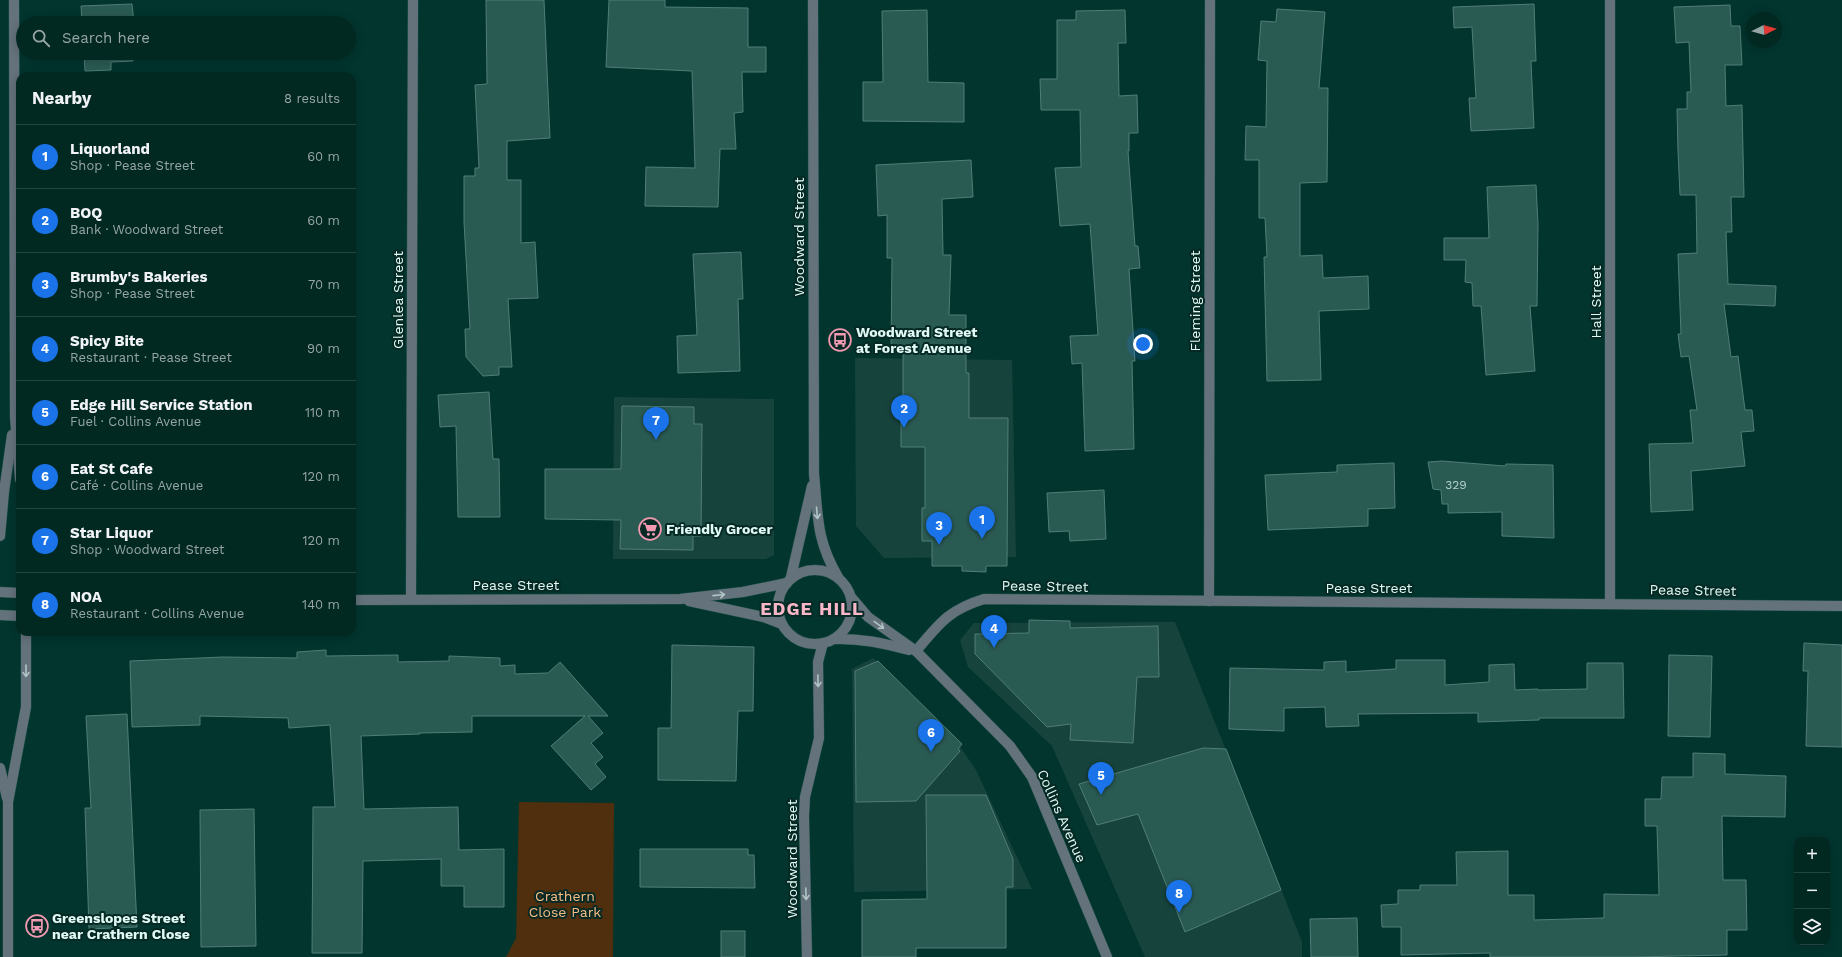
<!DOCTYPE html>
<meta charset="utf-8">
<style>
body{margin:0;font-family:"Work Sans",sans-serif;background:#0c302a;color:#f1f3f6}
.controls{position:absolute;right:12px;bottom:12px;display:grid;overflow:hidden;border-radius:8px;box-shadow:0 2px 10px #0003}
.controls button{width:36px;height:36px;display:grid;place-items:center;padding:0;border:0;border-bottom:1px solid #234440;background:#022822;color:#f1f3f6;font:20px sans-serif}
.compass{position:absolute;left:1746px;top:12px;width:36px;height:36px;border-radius:50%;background:#022822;box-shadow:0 2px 10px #0003;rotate:85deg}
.you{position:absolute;left:1143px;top:344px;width:14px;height:14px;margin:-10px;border:3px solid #fff;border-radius:50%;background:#1a73e8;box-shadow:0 0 0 6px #1a73e833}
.badge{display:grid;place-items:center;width:26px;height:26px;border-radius:50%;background:#1a73e8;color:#fff;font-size:13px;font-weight:700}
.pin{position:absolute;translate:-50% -33px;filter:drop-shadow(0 1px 2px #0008)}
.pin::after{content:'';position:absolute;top:21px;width:14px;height:12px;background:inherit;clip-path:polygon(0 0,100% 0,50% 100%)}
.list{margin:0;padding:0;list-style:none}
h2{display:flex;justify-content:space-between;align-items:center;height:52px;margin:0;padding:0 16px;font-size:17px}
h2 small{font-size:13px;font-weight:400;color:#96a6a5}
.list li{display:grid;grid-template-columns:26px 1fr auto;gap:12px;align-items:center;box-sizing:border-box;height:64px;padding:0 16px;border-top:1px solid #234440}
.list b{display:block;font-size:15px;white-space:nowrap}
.list p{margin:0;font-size:13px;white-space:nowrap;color:#96a6a5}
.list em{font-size:13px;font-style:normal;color:#96a6a5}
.icon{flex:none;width:22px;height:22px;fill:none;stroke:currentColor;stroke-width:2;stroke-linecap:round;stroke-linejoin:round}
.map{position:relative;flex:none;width:1842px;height:957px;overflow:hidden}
.search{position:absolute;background:#022822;box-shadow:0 2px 10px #0003;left:16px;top:16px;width:340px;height:44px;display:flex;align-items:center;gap:10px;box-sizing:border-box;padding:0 14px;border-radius:22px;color:#96a6a5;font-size:15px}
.panel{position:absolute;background:#022822;box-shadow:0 2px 10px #0003;left:16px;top:72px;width:340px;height:564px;border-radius:12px}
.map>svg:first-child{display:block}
.built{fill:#17433d}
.green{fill:#4f2f0e}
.building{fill:#2a5b53;stroke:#507e76}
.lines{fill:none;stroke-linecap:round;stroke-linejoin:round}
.minor-casing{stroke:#21514a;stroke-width:11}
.tertiary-casing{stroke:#21514a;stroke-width:11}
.minor{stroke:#64727c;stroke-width:10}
.tertiary{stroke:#64727c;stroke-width:10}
.oneway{stroke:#b0c4c5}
.labels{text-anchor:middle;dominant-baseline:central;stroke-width:4;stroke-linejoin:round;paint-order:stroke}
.number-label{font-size:12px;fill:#b4d2cc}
.street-label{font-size:14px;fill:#e2faf5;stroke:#052924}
.poi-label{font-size:14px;font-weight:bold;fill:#e2faf5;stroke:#052924;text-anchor:start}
.park-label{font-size:14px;fill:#f8bb84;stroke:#052924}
.district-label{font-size:18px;font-weight:bold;letter-spacing:1px;fill:#f9b7c7;stroke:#052924}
</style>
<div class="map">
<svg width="1842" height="957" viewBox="0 0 1842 957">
<rect width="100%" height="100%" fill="#02352e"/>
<g class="built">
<path d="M 855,358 L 1012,360 L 1016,557 L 884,558 L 856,526 Z"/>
<path d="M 614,397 L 774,399 L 774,555 L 766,559 L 613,559 Z"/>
<path d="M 1175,622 L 1302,942 L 1302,957 L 1145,957 L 1052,746 L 968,667 L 960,640 L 974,623 Z"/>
<path d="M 873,658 L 959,745 L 976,770 L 1032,889 L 854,892 L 852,669 Z"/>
</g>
<path class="green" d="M 519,802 L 614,803 L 613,957 L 506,957 L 516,938 Z"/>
<g class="building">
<path d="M 486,0 L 544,0 L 550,138 L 507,141 L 507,180 L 521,180 L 521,243 L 535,242 L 538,298 L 508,299 L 512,367 L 499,367 L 499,375 L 483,376 L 466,357 L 465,329 L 470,329 L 464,222 L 464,176 L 475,176 L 475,168 L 479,168 L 475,85 L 487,84 Z"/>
<path d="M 609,0 L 665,0 L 665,7 L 748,8 L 748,47 L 766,47 L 766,72 L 742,72 L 743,112 L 734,113 L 736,149 L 720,149 L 718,207 L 645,206 L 646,167 L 695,168 L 692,71 L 606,67 Z"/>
<path d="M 132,4 L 134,23 L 82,23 L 81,6 Z"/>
<path d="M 1534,4 L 1536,61 L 1531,61 L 1534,128 L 1471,131 L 1469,98 L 1476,98 L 1472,27 L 1454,28 L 1453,7 Z"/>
<path d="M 1730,5 L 1731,26 L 1740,26 L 1742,65 L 1725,65 L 1726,106 L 1742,105 L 1744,197 L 1731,197 L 1732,232 L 1726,232 L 1728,284 L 1776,286 L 1775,306 L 1724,304 L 1731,357 L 1738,356 L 1745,410 L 1752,410 L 1754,431 L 1741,432 L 1745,466 L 1691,471 L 1693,510 L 1651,512 L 1649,444 L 1693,443 L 1690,410 L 1697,410 L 1689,356 L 1681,357 L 1678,334 L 1681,334 L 1678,254 L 1697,253 L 1696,195 L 1680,195 L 1678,151 L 1677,109 L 1687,109 L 1687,92 L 1691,92 L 1689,42 L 1676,43 L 1674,7 Z"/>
<path d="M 1277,9 L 1325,12 L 1319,88 L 1328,88 L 1327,182 L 1300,183 L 1300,256 L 1322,255 L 1323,278 L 1368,276 L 1369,309 L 1319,311 L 1321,380 L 1267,381 L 1264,257 L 1267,257 L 1265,218 L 1259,218 L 1259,160 L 1245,160 L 1246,126 L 1266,127 L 1267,61 L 1258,60 L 1261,21 L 1276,22 Z"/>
<path d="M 927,10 L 928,82 L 964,83 L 964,122 L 863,121 L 863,82 L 883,82 L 882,11 Z"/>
<path d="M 1125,10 L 1126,43 L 1118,43 L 1119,96 L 1137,95 L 1138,133 L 1129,133 L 1129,151 L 1128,151 L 1135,246 L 1138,246 L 1140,268 L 1129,269 L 1135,361 L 1132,361 L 1134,449 L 1085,451 L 1082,363 L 1072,364 L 1070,336 L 1098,335 L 1090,224 L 1060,226 L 1055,168 L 1081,167 L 1080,110 L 1041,110 L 1040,79 L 1057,79 L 1057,20 L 1076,20 L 1076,11 Z"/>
<path d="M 84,53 L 175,53 L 175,54 L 133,57 L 133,61 L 111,62 L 111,70 L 85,71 Z"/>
<path d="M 971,160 L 973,197 L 942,199 L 943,255 L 951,255 L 949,315 L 966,315 L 966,373 L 969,373 L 969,418 L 1008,418 L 1007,566 L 986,566 L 986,572 L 962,571 L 962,566 L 932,566 L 932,541 L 922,541 L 922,508 L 925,508 L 925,447 L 901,447 L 901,418 L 903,418 L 903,352 L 891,351 L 892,258 L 887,258 L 887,215 L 878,216 L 876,165 Z"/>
<path d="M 1536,185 L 1538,224 L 1537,306 L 1530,306 L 1535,371 L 1486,375 L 1481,306 L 1473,306 L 1472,283 L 1465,282 L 1466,260 L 1444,260 L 1444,238 L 1489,238 L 1487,187 Z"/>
<path d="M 741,252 L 743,299 L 738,299 L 740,371 L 678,373 L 677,336 L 697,335 L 693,254 Z"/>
<path d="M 489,392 L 493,459 L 499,459 L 500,517 L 458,517 L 456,426 L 440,427 L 438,395 Z"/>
<path d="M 622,406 L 694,407 L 694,424 L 702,424 L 701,536 L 693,536 L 693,550 L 620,549 L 621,520 L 545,519 L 545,469 L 621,469 Z"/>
<path d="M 1442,461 L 1505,466 L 1506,464 L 1553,465 L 1554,538 L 1502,536 L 1502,512 L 1448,513 L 1448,504 L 1442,504 L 1441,490 L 1433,489 L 1428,462 Z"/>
<path d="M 1394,463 L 1395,508 L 1368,509 L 1368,526 L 1268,530 L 1265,475 L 1337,472 L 1337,465 Z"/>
<path d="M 1104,490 L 1106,539 L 1070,541 L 1069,531 L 1049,532 L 1047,493 Z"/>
<path d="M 1029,620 L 1070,621 L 1070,628 L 1158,626 L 1159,677 L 1137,677 L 1133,743 L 1070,740 L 1071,724 L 1047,727 L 975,654 L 975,634 L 1029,633 Z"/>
<path d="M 1804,643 L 1842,645 L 1842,747 L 1806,746 L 1808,671 L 1803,671 Z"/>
<path d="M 672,645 L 754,647 L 753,711 L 738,711 L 736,781 L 658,780 L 658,728 L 671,728 Z"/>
<path d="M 326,650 L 326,656 L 398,655 L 398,662 L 449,661 L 449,656 L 500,658 L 500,666 L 515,665 L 515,674 L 548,673 L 560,662 L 608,716 L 588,716 L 603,733 L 591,743 L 603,757 L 595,764 L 606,777 L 591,790 L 551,746 L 585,716 L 472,716 L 472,732 L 420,733 L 420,734 L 361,736 L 364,809 L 458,807 L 459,850 L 504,849 L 504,907 L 464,907 L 464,886 L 441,886 L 441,859 L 363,861 L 362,953 L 312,953 L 313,807 L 335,807 L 330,725 L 289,728 L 288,718 L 200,716 L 200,725 L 132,727 L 130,661 L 223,657 L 297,658 L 297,652 Z"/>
<path d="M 1669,655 L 1712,656 L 1710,737 L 1668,736 Z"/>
<path d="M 1396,660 L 1445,660 L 1445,685 L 1489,682 L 1489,665 L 1514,664 L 1515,690 L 1538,689 L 1538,690 L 1587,689 L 1587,663 L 1623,663 L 1624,718 L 1539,718 L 1539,720 L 1478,722 L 1478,713 L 1358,714 L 1359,726 L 1326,727 L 1325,707 L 1284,708 L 1284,731 L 1229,729 L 1230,668 L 1324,670 L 1324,662 L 1346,661 L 1346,672 L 1396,669 Z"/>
<path d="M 878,661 L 962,744 L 958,749 L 960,751 L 916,801 L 856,802 L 855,671 Z"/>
<path d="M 127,714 L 137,927 L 89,929 L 85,808 L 91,808 L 86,716 Z"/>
<path d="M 1203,748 L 1226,749 L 1281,890 L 1185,932 L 1138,814 L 1097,825 L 1079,784 Z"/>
<path d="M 1693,753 L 1725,754 L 1725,774 L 1786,776 L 1785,817 L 1722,816 L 1723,880 L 1746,880 L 1747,930 L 1727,930 L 1727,955 L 1632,957 L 1490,957 L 1490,953 L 1401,955 L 1401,927 L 1382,927 L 1381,905 L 1398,904 L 1398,890 L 1420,890 L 1420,885 L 1457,885 L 1456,852 L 1508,851 L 1508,895 L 1534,895 L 1534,920 L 1604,918 L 1604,894 L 1659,895 L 1657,826 L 1645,826 L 1645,799 L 1661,799 L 1662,777 L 1693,777 Z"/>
<path d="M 926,795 L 986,795 L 1013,859 L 1013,887 L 1006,887 L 1006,948 L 916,948 L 916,957 L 862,957 L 862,900 L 927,899 Z"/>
<path d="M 254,809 L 256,946 L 201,947 L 200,810 Z"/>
<path d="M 640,849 L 748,849 L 748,855 L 754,855 L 755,888 L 640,887 Z"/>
<path d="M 1357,918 L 1358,957 L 1311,957 L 1310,919 Z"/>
<rect x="721" y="931" width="24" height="26"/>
</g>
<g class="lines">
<g class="minor-casing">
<g id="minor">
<path d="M 411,599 L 413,0"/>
<path d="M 1209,601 L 1210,0"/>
<path d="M 1610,603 L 1610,0"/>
<path d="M 916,651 C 939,624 948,610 984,599 L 1842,606"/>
<path d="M 807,957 L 804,816 L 805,797 L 819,738 L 818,662 L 823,643"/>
</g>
</g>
<g class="tertiary-casing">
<g id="tertiary">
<path d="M 14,0 L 15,417 L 20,479"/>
<path d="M 813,0 L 814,474 C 818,515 816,540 838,577"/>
<path d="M 0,536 L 4,492 L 12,435"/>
<circle cx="815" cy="607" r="37"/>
<path d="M 791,577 L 812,486"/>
<path d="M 0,592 L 20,593"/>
<path d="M 851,597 L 868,617 L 916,651 L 1010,746 L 1032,777 L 1107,957"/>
<path d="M 352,600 L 680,599 L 743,592 L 787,583"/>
<path d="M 689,601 L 764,617 L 782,624"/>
<path d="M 0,615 L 20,616"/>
<path d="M 834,639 C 860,638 883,643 909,650"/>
<path d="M 0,768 L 7,798"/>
<path d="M 8,957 L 8,802 L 26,707 L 26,632"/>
</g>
</g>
<use href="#minor" class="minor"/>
<use href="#tertiary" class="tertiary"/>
</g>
<defs><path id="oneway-shaft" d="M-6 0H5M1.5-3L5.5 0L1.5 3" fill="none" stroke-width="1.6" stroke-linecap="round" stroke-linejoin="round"/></defs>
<g class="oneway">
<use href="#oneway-shaft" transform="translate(817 513) rotate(85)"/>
<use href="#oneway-shaft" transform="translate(719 595) rotate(-6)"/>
<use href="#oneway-shaft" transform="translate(879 625) rotate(36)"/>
<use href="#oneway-shaft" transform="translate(26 671) rotate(90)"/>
<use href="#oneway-shaft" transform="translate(818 681) rotate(89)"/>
<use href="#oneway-shaft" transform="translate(806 894) rotate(88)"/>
</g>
<defs>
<g id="bus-ring" transform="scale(1.15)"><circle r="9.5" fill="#052924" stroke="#f19ab1" stroke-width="1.5"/><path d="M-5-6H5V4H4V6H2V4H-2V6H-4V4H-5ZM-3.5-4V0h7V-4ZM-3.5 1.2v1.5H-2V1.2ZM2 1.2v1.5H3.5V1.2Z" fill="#f19ab1"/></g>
<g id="supermarket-ring" transform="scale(1.15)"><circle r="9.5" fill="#052924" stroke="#f19ab1" stroke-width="1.5"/><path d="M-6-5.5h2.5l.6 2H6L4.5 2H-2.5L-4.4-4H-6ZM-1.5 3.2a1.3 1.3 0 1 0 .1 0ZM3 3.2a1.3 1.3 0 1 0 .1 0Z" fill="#f19ab1"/></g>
</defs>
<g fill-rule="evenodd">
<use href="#bus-ring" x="840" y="340"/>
<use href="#supermarket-ring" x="650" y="529"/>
<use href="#bus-ring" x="37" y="926"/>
</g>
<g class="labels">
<g class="number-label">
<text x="1456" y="485">329</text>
</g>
<g class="street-label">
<text transform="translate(799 237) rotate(-90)">Woodward Street</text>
<text transform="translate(398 300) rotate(-90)">Glenlea Street</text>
<text transform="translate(1195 301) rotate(-90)">Fleming Street</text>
<text transform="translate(1596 302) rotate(-90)">Hall Street</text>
<text x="516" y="585">Pease Street</text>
<text transform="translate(1045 586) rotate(1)">Pease Street</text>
<text x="1369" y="588">Pease Street</text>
<text transform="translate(1693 590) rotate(1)">Pease Street</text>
<text transform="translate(1062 816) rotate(66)">Collins Avenue</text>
<text transform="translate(792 859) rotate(-90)">Woodward Street</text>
</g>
<g class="poi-label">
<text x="856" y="332">Woodward Street<tspan x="856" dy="16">at Forest Avenue</tspan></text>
<text x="666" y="529">Friendly Grocer</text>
<text x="52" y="918">Greenslopes Street<tspan x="52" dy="16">near Crathern Close</tspan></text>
</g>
<g class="park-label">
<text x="565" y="896">Crathern<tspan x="565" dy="16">Close Park</tspan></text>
</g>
<g class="district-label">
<text x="812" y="608">EDGE HILL</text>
</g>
</g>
</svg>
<div class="controls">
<button>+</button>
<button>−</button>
<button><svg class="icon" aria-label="layers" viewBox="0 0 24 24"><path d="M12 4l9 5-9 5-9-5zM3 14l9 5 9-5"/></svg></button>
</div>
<svg class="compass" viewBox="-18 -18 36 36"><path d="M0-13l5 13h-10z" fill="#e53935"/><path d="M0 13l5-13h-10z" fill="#96a6a5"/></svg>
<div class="you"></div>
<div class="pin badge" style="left:982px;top:539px">1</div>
<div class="pin badge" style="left:904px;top:428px">2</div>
<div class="pin badge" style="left:939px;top:545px">3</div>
<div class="pin badge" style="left:994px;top:648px">4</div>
<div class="pin badge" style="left:1101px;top:795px">5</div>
<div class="pin badge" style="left:931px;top:752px">6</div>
<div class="pin badge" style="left:656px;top:440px">7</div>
<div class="pin badge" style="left:1179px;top:913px">8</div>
<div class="search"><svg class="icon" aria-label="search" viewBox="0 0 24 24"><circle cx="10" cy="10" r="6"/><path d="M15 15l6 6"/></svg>Search here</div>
<section class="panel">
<h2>Nearby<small>8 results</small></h2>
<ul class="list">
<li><span class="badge">1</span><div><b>Liquorland</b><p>Shop · Pease Street</p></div><em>60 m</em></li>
<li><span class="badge">2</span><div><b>BOQ</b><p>Bank · Woodward Street</p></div><em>60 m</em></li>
<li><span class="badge">3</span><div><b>Brumby's Bakeries</b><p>Shop · Pease Street</p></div><em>70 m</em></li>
<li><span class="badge">4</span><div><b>Spicy Bite</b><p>Restaurant · Pease Street</p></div><em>90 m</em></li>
<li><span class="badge">5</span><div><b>Edge Hill Service Station</b><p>Fuel · Collins Avenue</p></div><em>110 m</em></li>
<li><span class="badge">6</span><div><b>Eat St Cafe</b><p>Café · Collins Avenue</p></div><em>120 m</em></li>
<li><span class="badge">7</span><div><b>Star Liquor</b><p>Shop · Woodward Street</p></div><em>120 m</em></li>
<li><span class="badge">8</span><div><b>NOA</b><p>Restaurant · Collins Avenue</p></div><em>140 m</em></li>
</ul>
</section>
</div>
